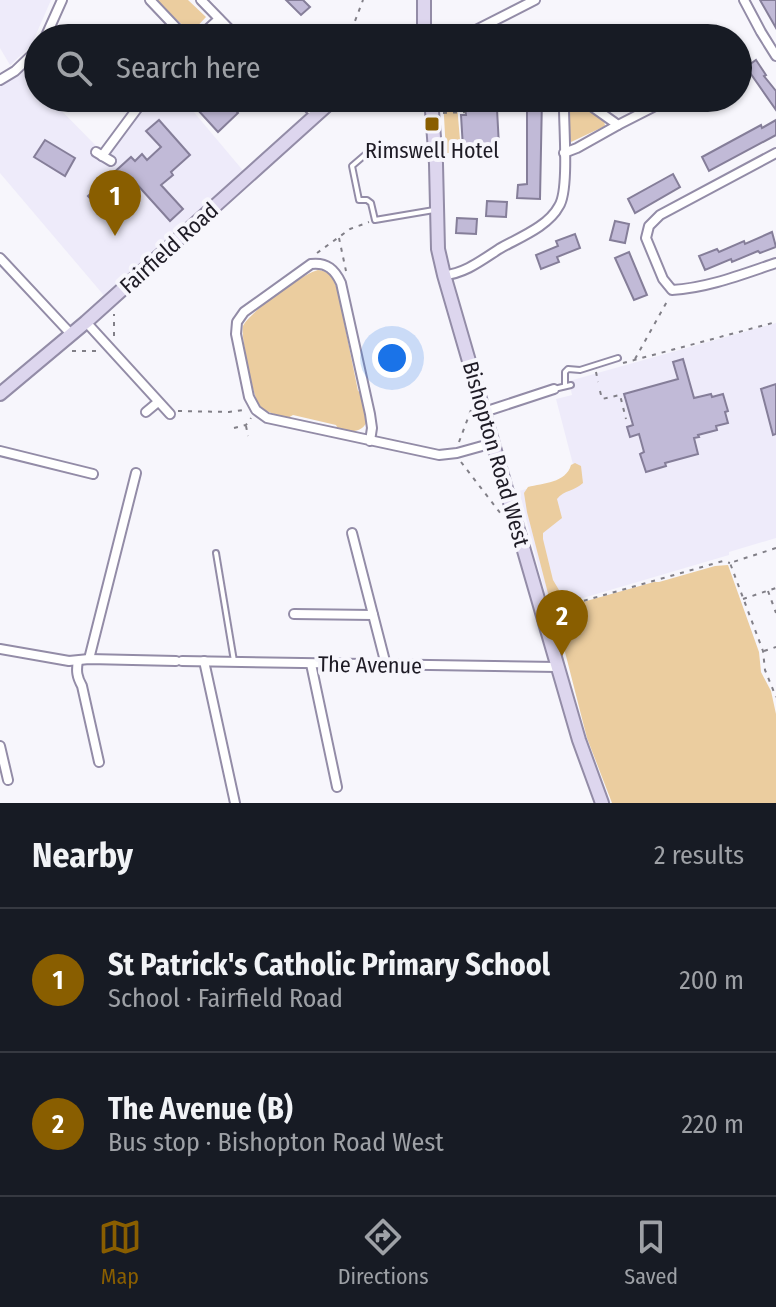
<!DOCTYPE html>
<meta charset="utf-8">
<style>
body{margin:0;font-family:"Fira Sans Condensed",sans-serif;background:#242831;color:#f1f3f6}
.you{position:absolute;left:392px;top:358px;width:28px;height:28px;margin:-20px;border:6px solid #fff;border-radius:50%;background:#1a73e8;box-shadow:0 0 0 12px #1a73e833}
.badge{display:grid;place-items:center;width:52px;height:52px;border-radius:50%;background:#895e00;color:#fff;font-size:26px;font-weight:700}
.pin{position:absolute;translate:-50% -66px;filter:drop-shadow(0 2px 4px #0008)}
.pin::after{content:'';position:absolute;top:42px;width:28px;height:24px;background:inherit;clip-path:polygon(0 0,100% 0,50% 100%)}
.list{margin:0;padding:0;list-style:none}
h2{display:flex;justify-content:space-between;align-items:center;height:104px;margin:0;padding:0 32px;font-size:34px}
h2 small{font-size:26px;font-weight:400;color:#9ea1a6}
.list li{display:grid;grid-template-columns:52px 1fr auto;gap:24px;align-items:center;box-sizing:border-box;height:144px;padding:0 32px;border-top:2px solid #363941}
.list b{display:block;font-size:30px;white-space:nowrap}
.list p{margin:0;font-size:26px;white-space:nowrap;color:#9ea1a6}
.list em{font-size:26px;font-style:normal;color:#9ea1a6}
.icon{flex:none;width:44px;height:44px;fill:none;stroke:currentColor;stroke-width:2;stroke-linecap:round;stroke-linejoin:round}
.map{position:relative;flex:none;width:776px;height:803px;overflow:hidden}
.search{position:absolute;background:#171b24;box-shadow:0 2px 6px #0004;left:24px;right:24px;top:24px;height:88px;display:flex;align-items:center;gap:20px;box-sizing:border-box;padding:0 28px;border-radius:44px;color:#9ea1a6;font-size:30px}
.sheet{height:392px;background:#171b24}
nav{display:flex;justify-content:space-around;align-items:center;box-sizing:border-box;height:112px;border-top:2px solid #363941;background:#171b24;font-size:22px;color:#9ea1a6}
nav a{display:grid;justify-items:center;gap:4px}
nav .on{color:#895e00}
.map>svg:first-child{display:block}
.built{fill:#eeebfa}
.green{fill:#ebcd9f}
.building{fill:#c1bad7;stroke:#857e99;stroke-width:2}
.lines{fill:none;stroke-linecap:round;stroke-linejoin:round}
.lane-casing{stroke:#938ca7;stroke-width:8}
.street-casing{stroke:#938ca7;stroke-width:12}
.secondary-casing{stroke:#938ca7;stroke-width:16}
.path{stroke:#817f87;stroke-width:2;stroke-dasharray:4 6;stroke-linecap:butt}
.lane{stroke:#fff;stroke-width:4}
.street{stroke:#fff;stroke-width:8}
.secondary{stroke:#ddd6ee;stroke-width:12}
.poi-dot{fill:#895e00;stroke:#f7f6fc;stroke-width:3}
.labels{text-anchor:middle;dominant-baseline:central;stroke-width:8;stroke-linejoin:round;paint-order:stroke}
.poi-label{font-size:22px;fill:#1e1b25;stroke:#f7f6fc}
.street-label{font-size:22px;fill:#1e1b25;stroke:#f7f6fc}
</style>
<div class="map">
<svg width="776" height="803" viewBox="0 0 776 803">
<rect width="100%" height="100%" fill="#f7f6fc"/>
<g class="built">
<path d="M 0,0 L 51,0 L 31,46 L 10,65 L 0,48 Z"/>
<path d="M 22,70 L 38,86 L 38,98 L 49,98 L 101,151 L 148,98 L 182,98 L 245,173 L 107,299 L 0,173 L 0,86 Z"/>
<path d="M 776,323 L 776,538 L 729,552 L 729,555 L 549,608 L 519,491 L 576,476 L 556,399 L 572,395 L 569,381 Z"/>
</g>
<g class="green">
<path d="M 156,0 L 188,0 L 206,17 L 191,33 Z"/>
<path d="M 443,98 L 487,98 L 462,99 L 457,105 L 460,140 L 457,141 L 458,153 L 446,153 Z"/>
<path d="M 573,101 L 579,102 L 604,120 L 605,126 L 571,142 L 568,141 L 568,107 Z"/>
<path d="M 318,270 C 333,272 333,281 339,292 C 343,301 346,308 343,317 L 358,391 L 362,393 L 368,419 C 363,434 350,432 338,429 L 336,425 L 293,415 L 288,418 C 279,415 266,413 259,406 C 254,399 240,334 243,326 C 248,313 304,273 318,270 Z"/>
<path d="M 575,463 L 581,466 L 583,483 C 575,491 564,490 557,499 L 562,518 L 543,533 L 543,539 L 553,580 L 562,595 L 563,601 L 558,604 L 551,605 L 527,512 L 524,493 L 528,487 C 543,483 566,483 571,465 Z"/>
<path d="M 728,565 L 759,652 L 761,672 L 771,691 L 776,714 L 776,803 L 612,803 L 587,738 L 555,613 L 560,612 L 565,617 L 563,609 L 565,607 L 654,582 L 659,582 L 715,566 Z"/>
</g>
<g class="building">
<path d="M 286,0 L 303,0 L 310,7 L 301,15 Z"/>
<path d="M 760,0 L 776,0 L 776,28 Z"/>
<path d="M 756,60 L 766,75 L 764,76 L 776,91 L 776,110 L 746,67 Z"/>
<path d="M 187,98 L 220,98 L 225,104 L 228,101 L 238,113 L 218,132 Z"/>
<path d="M 489,98 L 490,109 L 497,109 L 499,146 L 463,148 L 461,115 L 466,115 L 465,105 L 472,104 L 472,99 Z"/>
<path d="M 527,98 L 542,98 L 540,199 L 517,198 L 518,185 L 527,184 Z"/>
<path d="M 614,98 L 639,98 L 619,108 Z"/>
<path d="M 159,120 L 190,155 L 171,172 L 173,175 L 161,185 L 183,209 L 170,221 L 133,180 L 101,210 L 88,196 L 131,157 L 135,161 L 142,154 L 147,160 L 161,147 L 146,131 Z"/>
<path d="M 776,120 L 776,135 L 709,171 L 702,157 L 761,125 L 762,128 Z"/>
<path d="M 45,140 L 75,158 L 65,176 L 34,157 Z"/>
<path d="M 673,174 L 680,187 L 635,213 L 628,199 Z"/>
<path d="M 487,201 L 507,202 L 506,217 L 486,216 Z"/>
<path d="M 457,218 L 477,219 L 476,234 L 456,233 Z"/>
<path d="M 615,221 L 629,224 L 625,243 L 610,240 Z"/>
<path d="M 772,232 L 776,247 L 760,253 L 758,251 L 732,262 L 731,259 L 705,270 L 699,256 L 717,249 L 719,252 L 744,241 L 745,244 Z"/>
<path d="M 575,234 L 580,248 L 557,257 L 559,262 L 541,269 L 536,255 L 558,246 L 556,241 Z"/>
<path d="M 629,252 L 647,295 L 634,300 L 615,258 Z"/>
<path d="M 683,359 L 694,398 L 711,394 L 712,397 L 723,394 L 728,411 L 725,412 L 728,423 L 716,426 L 717,430 L 698,435 L 699,437 L 694,438 L 698,454 L 665,463 L 666,466 L 646,472 L 640,454 L 644,452 L 639,434 L 630,437 L 627,427 L 633,425 L 624,394 L 678,379 L 673,362 Z"/>
<path d="M 776,384 L 776,434 L 773,435 L 761,389 Z"/>
</g>
<g class="lines">
<g class="lane-casing">
<g id="lane">
<path d="M 373,148 L 352,166 L 359,200 L 367,200 L 371,203 L 375,220 L 434,210"/>
<path d="M 565,386 L 565,372 L 568,369 L 580,370 L 618,358"/>
<path d="M 554,389 L 571,385"/>
<path d="M 216,553 L 234,661"/>
</g>
</g>
<g class="street-casing">
<g id="street">
<path d="M 150,0 L 186,38"/>
<path d="M 201,0 L 238,38"/>
<path d="M 744,0 L 761,32 L 776,56"/>
<path d="M 45,38 L 62,0"/>
<path d="M 198,38 L 219,19"/>
<path d="M 460,38 L 535,0"/>
<path d="M 0,80 L 15,71 L 38,49"/>
<path d="M 299,98 L 317,116"/>
<path d="M 580,98 L 618,125 L 671,98"/>
<path d="M 96,152 L 111,161"/>
<path d="M 564,153 L 577,148 L 618,125"/>
<path d="M 776,153 L 660,215 L 649,226 L 646,238 L 663,279 L 672,290 C 708,288 743,274 776,263"/>
<path d="M 102,156 L 145,98"/>
<path d="M 0,258 L 71,334"/>
<path d="M 444,275 C 464,274 482,260 499,249 C 518,238 548,227 559,206 C 569,191 564,129 564,108 L 565,102 L 571,98"/>
<path d="M 86,322 L 170,414"/>
<path d="M 146,412 L 158,402"/>
<path d="M 484,412 L 554,389"/>
<path d="M 370,441 L 372,428 L 370,414 L 341,283 C 335,270 327,262 311,264 L 244,312 L 237,322 L 236,334 L 249,397 L 256,410 L 267,418 L 439,455 L 457,453 L 493,443"/>
<path d="M 0,451 L 93,474"/>
<path d="M 352,533 L 386,665"/>
<path d="M 294,614 L 373,615"/>
<path d="M 0,649 L 69,661 L 89,659 L 176,661"/>
<path d="M 89,659 L 136,473"/>
<path d="M 78,661 C 76,671 77,677 82,686 L 99,762"/>
<path d="M 182,661 L 557,667"/>
<path d="M 204,661 L 235,803"/>
<path d="M 311,664 L 337,787"/>
<path d="M 0,746 L 8,780"/>
</g>
</g>
<g class="secondary-casing">
<g id="secondary">
<path d="M 424,0 L 424,38"/>
<path d="M 431,98 L 436,164 L 438,249 L 444,275 L 579,740 L 602,803"/>
<path d="M 0,394 L 86,322 L 335,98"/>
</g>
</g>
<g class="path">
<path d="M 359,38 L 352,29 L 363,0"/>
<path d="M 443,113 L 466,112"/>
<path d="M 339,238 L 346,271"/>
<path d="M 317,253 L 350,229 L 369,222"/>
<path d="M 114,336 L 114,314"/>
<path d="M 72,351 L 101,351"/>
<path d="M 635,359 L 669,298"/>
<path d="M 623,363 L 776,322"/>
<path d="M 596,372 L 598,382"/>
<path d="M 600,391 L 602,399 L 620,395 L 626,419"/>
<path d="M 178,411 L 229,412 L 243,410"/>
<path d="M 246,426 L 248,436"/>
<path d="M 234,428 L 246,425 L 251,418"/>
<path d="M 459,442 L 471,410"/>
<path d="M 461,462 L 501,514"/>
<path d="M 776,548 L 730,563 L 763,651 L 765,670 L 776,697"/>
<path d="M 768,591 L 776,613"/>
<path d="M 743,599 L 776,588"/>
<path d="M 555,609 L 723,561 L 730,563"/>
<path d="M 764,651 L 776,647"/>
</g>
<use href="#lane" class="lane"/>
<use href="#street" class="street"/>
<use href="#secondary" class="secondary"/>
</g>
<rect class="poi-dot" x="424" y="116" width="16" height="16" rx="4"/>
<g class="labels">
<g class="poi-label">
<text x="432" y="150">Rimswell Hotel</text>
</g>
<g class="street-label">
<text transform="translate(169 248) rotate(-42)">Fairfield Road</text>
<text transform="translate(496 454) rotate(74)">Bishopton Road West</text>
<text transform="translate(370 665) rotate(1)">The Avenue</text>
</g>
</g>
</svg>
<div class="you"></div>
<div class="pin badge" style="left:115px;top:236px">1</div>
<div class="pin badge" style="left:562px;top:656px">2</div>
<div class="search"><svg class="icon" aria-label="search" viewBox="0 0 24 24"><circle cx="10" cy="10" r="6"/><path d="M15 15l6 6"/></svg>Search here</div>
</div>
<section class="sheet">
<h2>Nearby<small>2 results</small></h2>
<ul class="list">
<li><span class="badge">1</span><div><b>St Patrick's Catholic Primary School</b><p>School · Fairfield Road</p></div><em>200 m</em></li>
<li><span class="badge">2</span><div><b>The Avenue (B)</b><p>Bus stop · Bishopton Road West</p></div><em>220 m</em></li>
</ul>
</section>
<nav>
<a class="on"><svg class="icon" aria-label="map" viewBox="0 0 24 24"><path d="M3 6l6-2 6 2 6-2v14l-6 2-6-2-6 2zM9 4v14M15 6v14"/></svg>Map</a>
<a><svg class="icon" aria-label="directions" viewBox="0 0 24 24"><path d="M12 3l9 9-9 9-9-9zM9 14v-3h6M13 9l2 2-2 2"/></svg>Directions</a>
<a><svg class="icon" aria-label="saved" viewBox="0 0 24 24"><path d="M7 4h10v16l-5-4-5 4z"/></svg>Saved</a>
</nav>
